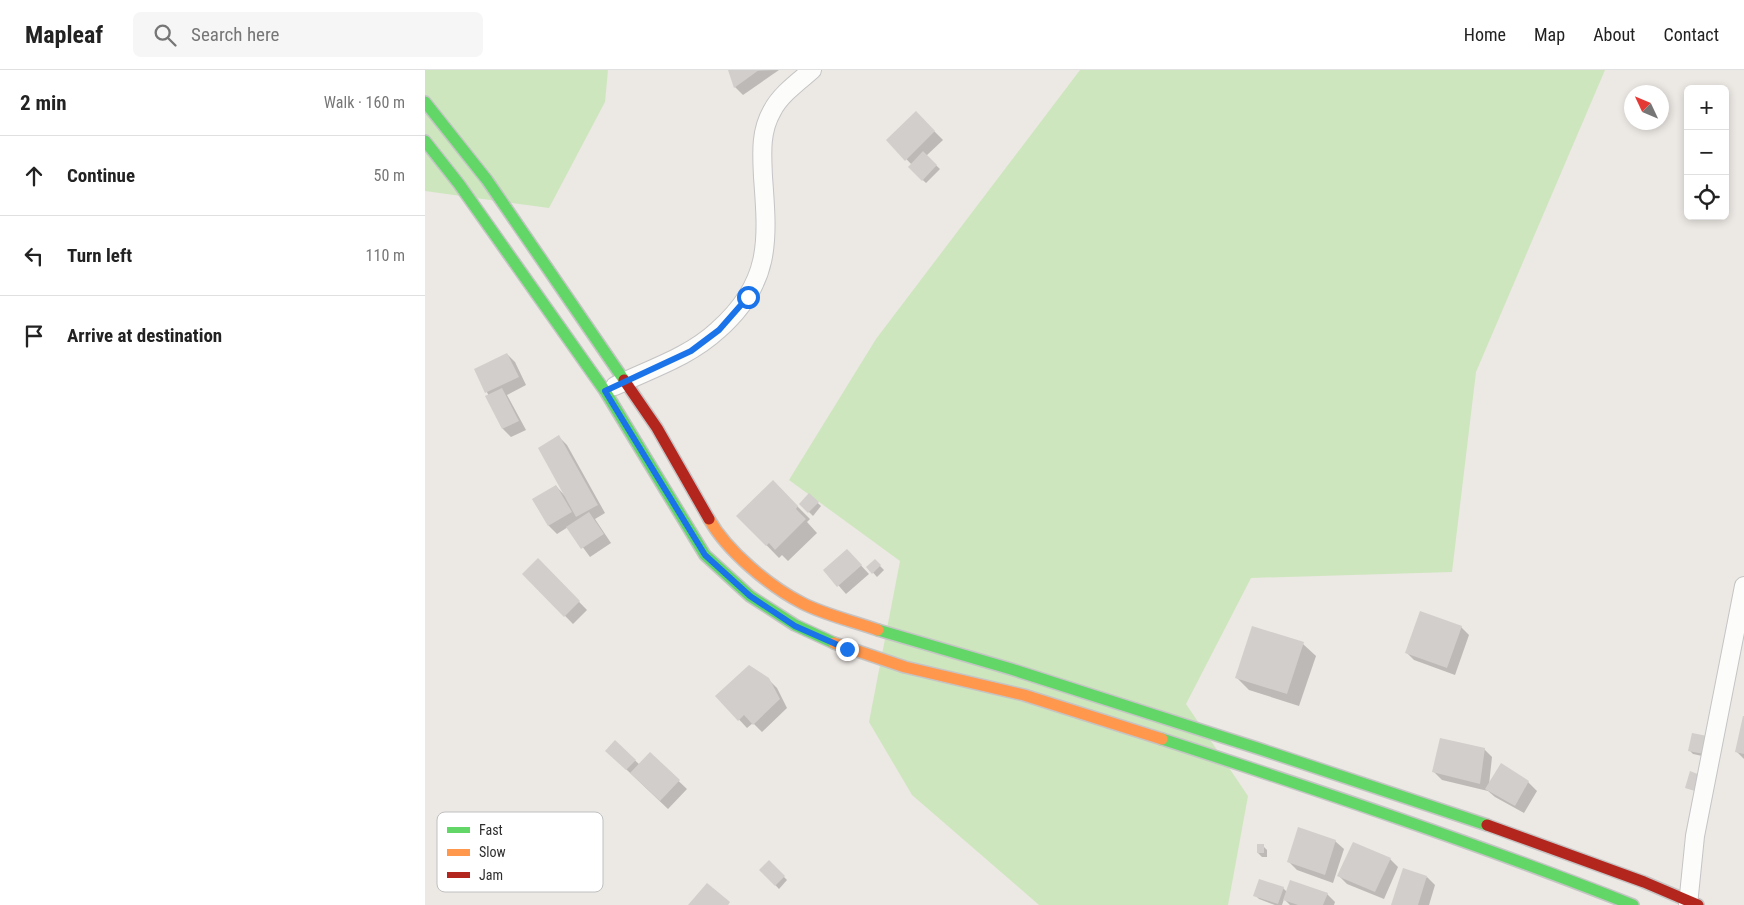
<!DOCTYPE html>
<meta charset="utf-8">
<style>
body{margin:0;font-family:"Roboto Condensed",sans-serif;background:#f6f6f6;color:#222}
.controls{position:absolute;right:15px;top:15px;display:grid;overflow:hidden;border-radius:8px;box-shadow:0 2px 8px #0003}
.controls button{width:45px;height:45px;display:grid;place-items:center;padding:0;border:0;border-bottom:1px solid #e0e0e0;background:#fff;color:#222;font:25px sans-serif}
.compass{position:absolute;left:1199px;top:15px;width:45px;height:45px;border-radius:50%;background:#fff;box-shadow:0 2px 8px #0003;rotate:314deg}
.stop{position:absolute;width:15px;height:15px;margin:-11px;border:4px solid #1a73e8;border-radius:50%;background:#fff}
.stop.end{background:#1a73e8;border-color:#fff;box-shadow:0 1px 5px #0008}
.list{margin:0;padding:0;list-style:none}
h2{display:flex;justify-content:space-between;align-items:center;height:65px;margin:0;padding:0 20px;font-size:21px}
h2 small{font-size:16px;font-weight:400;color:#767676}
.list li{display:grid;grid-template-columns:32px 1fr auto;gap:15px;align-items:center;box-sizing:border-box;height:80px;padding:0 20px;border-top:1px solid #e0e0e0}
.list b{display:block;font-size:19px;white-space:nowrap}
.list em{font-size:16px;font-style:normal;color:#767676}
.icon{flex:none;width:28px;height:28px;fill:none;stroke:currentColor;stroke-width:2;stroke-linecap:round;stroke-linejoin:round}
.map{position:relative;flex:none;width:1319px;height:835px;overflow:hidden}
header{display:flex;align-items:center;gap:30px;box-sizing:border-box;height:70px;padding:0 25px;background:#fff;border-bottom:1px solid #e0e0e0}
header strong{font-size:24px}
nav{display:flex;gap:28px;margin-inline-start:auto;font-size:18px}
.search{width:350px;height:45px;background:#f6f6f6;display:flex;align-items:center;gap:12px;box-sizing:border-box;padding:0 18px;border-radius:8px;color:#767676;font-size:19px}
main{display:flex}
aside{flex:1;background:#fff}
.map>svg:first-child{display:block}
.green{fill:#cee6be}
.shadow{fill:#0003}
.building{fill:#d1cecb}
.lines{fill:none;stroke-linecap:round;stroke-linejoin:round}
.street-casing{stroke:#c5c4c5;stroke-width:20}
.fast-casing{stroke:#c5c4c5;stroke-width:14}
.slow-casing{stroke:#c5c4c5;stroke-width:14}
.jam-casing{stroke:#c5c4c5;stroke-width:14}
.street{stroke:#fcfcfb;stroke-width:18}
.fast{stroke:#63d668;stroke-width:11}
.slow{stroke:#ff974d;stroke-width:11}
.jam{stroke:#b3261e;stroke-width:11}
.route{stroke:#1a73e8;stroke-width:6}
.key{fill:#fff;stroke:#c0c0c0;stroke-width:1}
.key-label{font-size:14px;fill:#2e2e2e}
</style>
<header>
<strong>Mapleaf</strong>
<div class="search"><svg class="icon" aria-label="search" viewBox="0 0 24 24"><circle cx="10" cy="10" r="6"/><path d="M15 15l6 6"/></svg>Search here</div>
<nav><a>Home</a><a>Map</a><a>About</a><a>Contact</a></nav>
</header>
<main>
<aside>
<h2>2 min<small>Walk · 160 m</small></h2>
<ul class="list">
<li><svg class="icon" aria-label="ahead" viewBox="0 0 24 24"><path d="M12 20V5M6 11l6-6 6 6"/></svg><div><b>Continue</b></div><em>50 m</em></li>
<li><svg class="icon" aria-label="left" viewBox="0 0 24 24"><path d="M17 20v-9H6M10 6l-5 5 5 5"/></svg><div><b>Turn left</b></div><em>110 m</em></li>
<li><svg class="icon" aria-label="arrive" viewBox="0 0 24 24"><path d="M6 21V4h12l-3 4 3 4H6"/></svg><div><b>Arrive at destination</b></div></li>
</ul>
</aside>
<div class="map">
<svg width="1319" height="835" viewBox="0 0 1319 835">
<rect width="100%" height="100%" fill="#ece8e4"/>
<g class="green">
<path d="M 0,0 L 183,0 L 180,32 L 124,138 L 0,121 Z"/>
<path d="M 655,0 L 1180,0 L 1051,302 L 1027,502 L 826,508 L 761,634 L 823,726 L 803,835 L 614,835 L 487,725 L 444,652 L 475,491 L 364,410 L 451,269 Z"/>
</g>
<g class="shadow">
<path d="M 354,0 L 318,25 L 310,17 L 304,1 Z"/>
<path d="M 491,43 L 518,70 L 501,86 L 515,99 L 501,113 L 484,97 L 487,95 L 463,70 Z"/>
<path d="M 82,284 L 90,292 L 101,315 L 82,325 L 101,360 L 86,367 L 78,359 L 62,327 L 64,326 L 50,300 Z"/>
<path d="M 134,367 L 142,375 L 180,443 L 170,449 L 186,473 L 165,487 L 143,457 L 132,464 L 124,456 L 108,430 L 131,416 L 140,426 Z"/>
<path d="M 348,412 L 385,449 L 382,452 L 392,463 L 363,491 L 357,485 L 354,488 L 313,446 Z"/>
<path d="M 384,425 L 396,436 L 388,446 L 376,434 Z"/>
<path d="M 430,489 L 444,504 L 421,524 L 400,500 Z"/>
<path d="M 113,490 L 162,540 L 148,554 L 99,504 Z"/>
<path d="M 450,491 L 459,500 L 452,507 L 443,497 Z"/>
<path d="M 1036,557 L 1044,565 L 1030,605 L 989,590 L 981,582 Z"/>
<path d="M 878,574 L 891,586 L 874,636 L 824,620 L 811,607 Z"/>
<path d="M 343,609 L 352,618 L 362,638 L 337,662 L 328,653 L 322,658 L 292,626 Z"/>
<path d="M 1319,648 L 1319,689 L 1312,682 Z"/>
<path d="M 1268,664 L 1282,687 L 1268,684 L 1264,680 Z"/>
<path d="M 190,672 L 215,695 L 225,684 L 262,719 L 243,739 L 182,681 Z"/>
<path d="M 1059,679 L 1067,687 L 1064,715 L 1076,695 L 1103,712 L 1112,721 L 1099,743 L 1070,727 L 1063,721 L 1017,710 L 1009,702 Z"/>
<path d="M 910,771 L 919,779 L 908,813 L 872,800 L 864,792 Z"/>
<path d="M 838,776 L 842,780 L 842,787 L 837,787 L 833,783 Z"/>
<path d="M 965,789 L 973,797 L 959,829 L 922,814 L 914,806 Z"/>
<path d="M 344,792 L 362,810 L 354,819 L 336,800 Z"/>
<path d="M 1002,807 L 1010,815 L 1004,835 L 968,835 Z"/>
<path d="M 858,818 L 862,822 L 902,824 L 910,832 L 909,835 L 865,835 L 859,829 L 857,835 L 850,835 L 834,829 L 830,825 Z"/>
</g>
<g class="building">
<path d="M 303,0 L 334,0 L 309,18 Z"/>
<path d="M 491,41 L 510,61 L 480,91 L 461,70 Z"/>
<path d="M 498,81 L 512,95 L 497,111 L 483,97 Z"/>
<path d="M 82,283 L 94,307 L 60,323 L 49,299 Z"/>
<path d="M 77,318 L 94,351 L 77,359 L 60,326 Z"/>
<path d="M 134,365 L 173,435 L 151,447 L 113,378 Z"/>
<path d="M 348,410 L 373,436 L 371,439 L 381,449 L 350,480 L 344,473 L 341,476 L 311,446 Z"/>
<path d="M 131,415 L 147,442 L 123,456 L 107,429 Z"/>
<path d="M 384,423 L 394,432 L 383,443 L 374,434 Z"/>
<path d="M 164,442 L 179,464 L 156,479 L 141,457 Z"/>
<path d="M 422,479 L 437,495 L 412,517 L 398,500 Z"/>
<path d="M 113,488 L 155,531 L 139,547 L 97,504 Z"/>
<path d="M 450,489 L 456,495 L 447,504 L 441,497 Z"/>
<path d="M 995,541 L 1037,556 L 1022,598 L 980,583 Z"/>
<path d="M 827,556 L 879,572 L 862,624 L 810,608 Z"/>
<path d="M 324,595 L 344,608 L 355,629 L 328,655 L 319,645 L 313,651 L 290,626 Z"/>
<path d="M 1318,646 L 1319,646 L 1319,684 L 1310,682 Z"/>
<path d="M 1267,663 L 1282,666 L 1279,684 L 1263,681 Z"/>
<path d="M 1015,668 L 1060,678 L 1055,714 L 1007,702 Z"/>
<path d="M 190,670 L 211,690 L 201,700 L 180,681 Z"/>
<path d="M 225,682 L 255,710 L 235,731 L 205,703 Z"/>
<path d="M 1076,693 L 1104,711 L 1090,736 L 1060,719 Z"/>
<path d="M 1265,701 L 1275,705 L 1270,721 L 1260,718 Z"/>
<path d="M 873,757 L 911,770 L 900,805 L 862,792 Z"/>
<path d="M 928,772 L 966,788 L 950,822 L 912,806 Z"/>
<rect x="832" y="774" width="7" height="9"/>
<path d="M 344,790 L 360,806 L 350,816 L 334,800 Z"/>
<path d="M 978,798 L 1002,806 L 993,835 L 966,835 Z"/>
<path d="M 834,809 L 859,817 L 853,834 L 828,826 Z"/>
<path d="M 865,810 L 903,823 L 898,835 L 873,835 L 858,830 Z"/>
<path d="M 282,813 L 305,832 L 303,835 L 263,835 Z"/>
</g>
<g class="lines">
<g class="street-casing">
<g id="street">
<path d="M 190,316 C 225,299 264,287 293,260 C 346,213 343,172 338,107 C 337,84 335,62 347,41 C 355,25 373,12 387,0"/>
<path d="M 1263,835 L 1270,766 L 1319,516"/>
</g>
</g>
<g class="fast-casing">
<g id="fast">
<path d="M 0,32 L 62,110 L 199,310"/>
<path d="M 0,71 L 34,114 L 180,321 L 280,485 L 325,526 L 370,555 L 409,573"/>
<path d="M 453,560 L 586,599 L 835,679 L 1062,755"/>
<path d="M 737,669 C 896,721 1053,774 1208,835"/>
</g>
</g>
<g class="slow-casing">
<g id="slow">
<path d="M 284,449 C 302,481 344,516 377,533 C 400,545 428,551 453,560"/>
<path d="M 409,573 L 480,597 L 599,625 L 737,669"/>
</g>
</g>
<g class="jam-casing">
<g id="jam">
<path d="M 199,310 L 232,358 L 284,449"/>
<path d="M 1062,755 L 1219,812 L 1273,835"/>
</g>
</g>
<use href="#street" class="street"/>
<use href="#fast" class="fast"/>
<use href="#slow" class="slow"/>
<use href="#jam" class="jam"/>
</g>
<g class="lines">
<path class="route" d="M 323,227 L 294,260 L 266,281 L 180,321 L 280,485 L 325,526 L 370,556 L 422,579"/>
</g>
<rect x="12" y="742" width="166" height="80" rx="8" class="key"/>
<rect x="22" y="757" width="23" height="6" fill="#63d668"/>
<rect x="22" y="779" width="23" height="7" fill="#ff974d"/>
<rect x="22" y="802" width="23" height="6" fill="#b3261e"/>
<g class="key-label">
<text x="54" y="765">Fast</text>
<text x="54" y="787">Slow</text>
<text x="54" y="810">Jam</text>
</g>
</svg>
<div class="controls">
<button>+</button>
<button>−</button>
<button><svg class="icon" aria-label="locate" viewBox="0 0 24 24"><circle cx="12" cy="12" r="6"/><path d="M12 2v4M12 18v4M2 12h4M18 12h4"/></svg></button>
</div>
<svg class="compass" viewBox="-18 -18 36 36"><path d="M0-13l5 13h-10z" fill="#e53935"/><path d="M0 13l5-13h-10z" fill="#767676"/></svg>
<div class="stop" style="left:323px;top:227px"></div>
<div class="stop end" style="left:422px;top:579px"></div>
</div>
</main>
